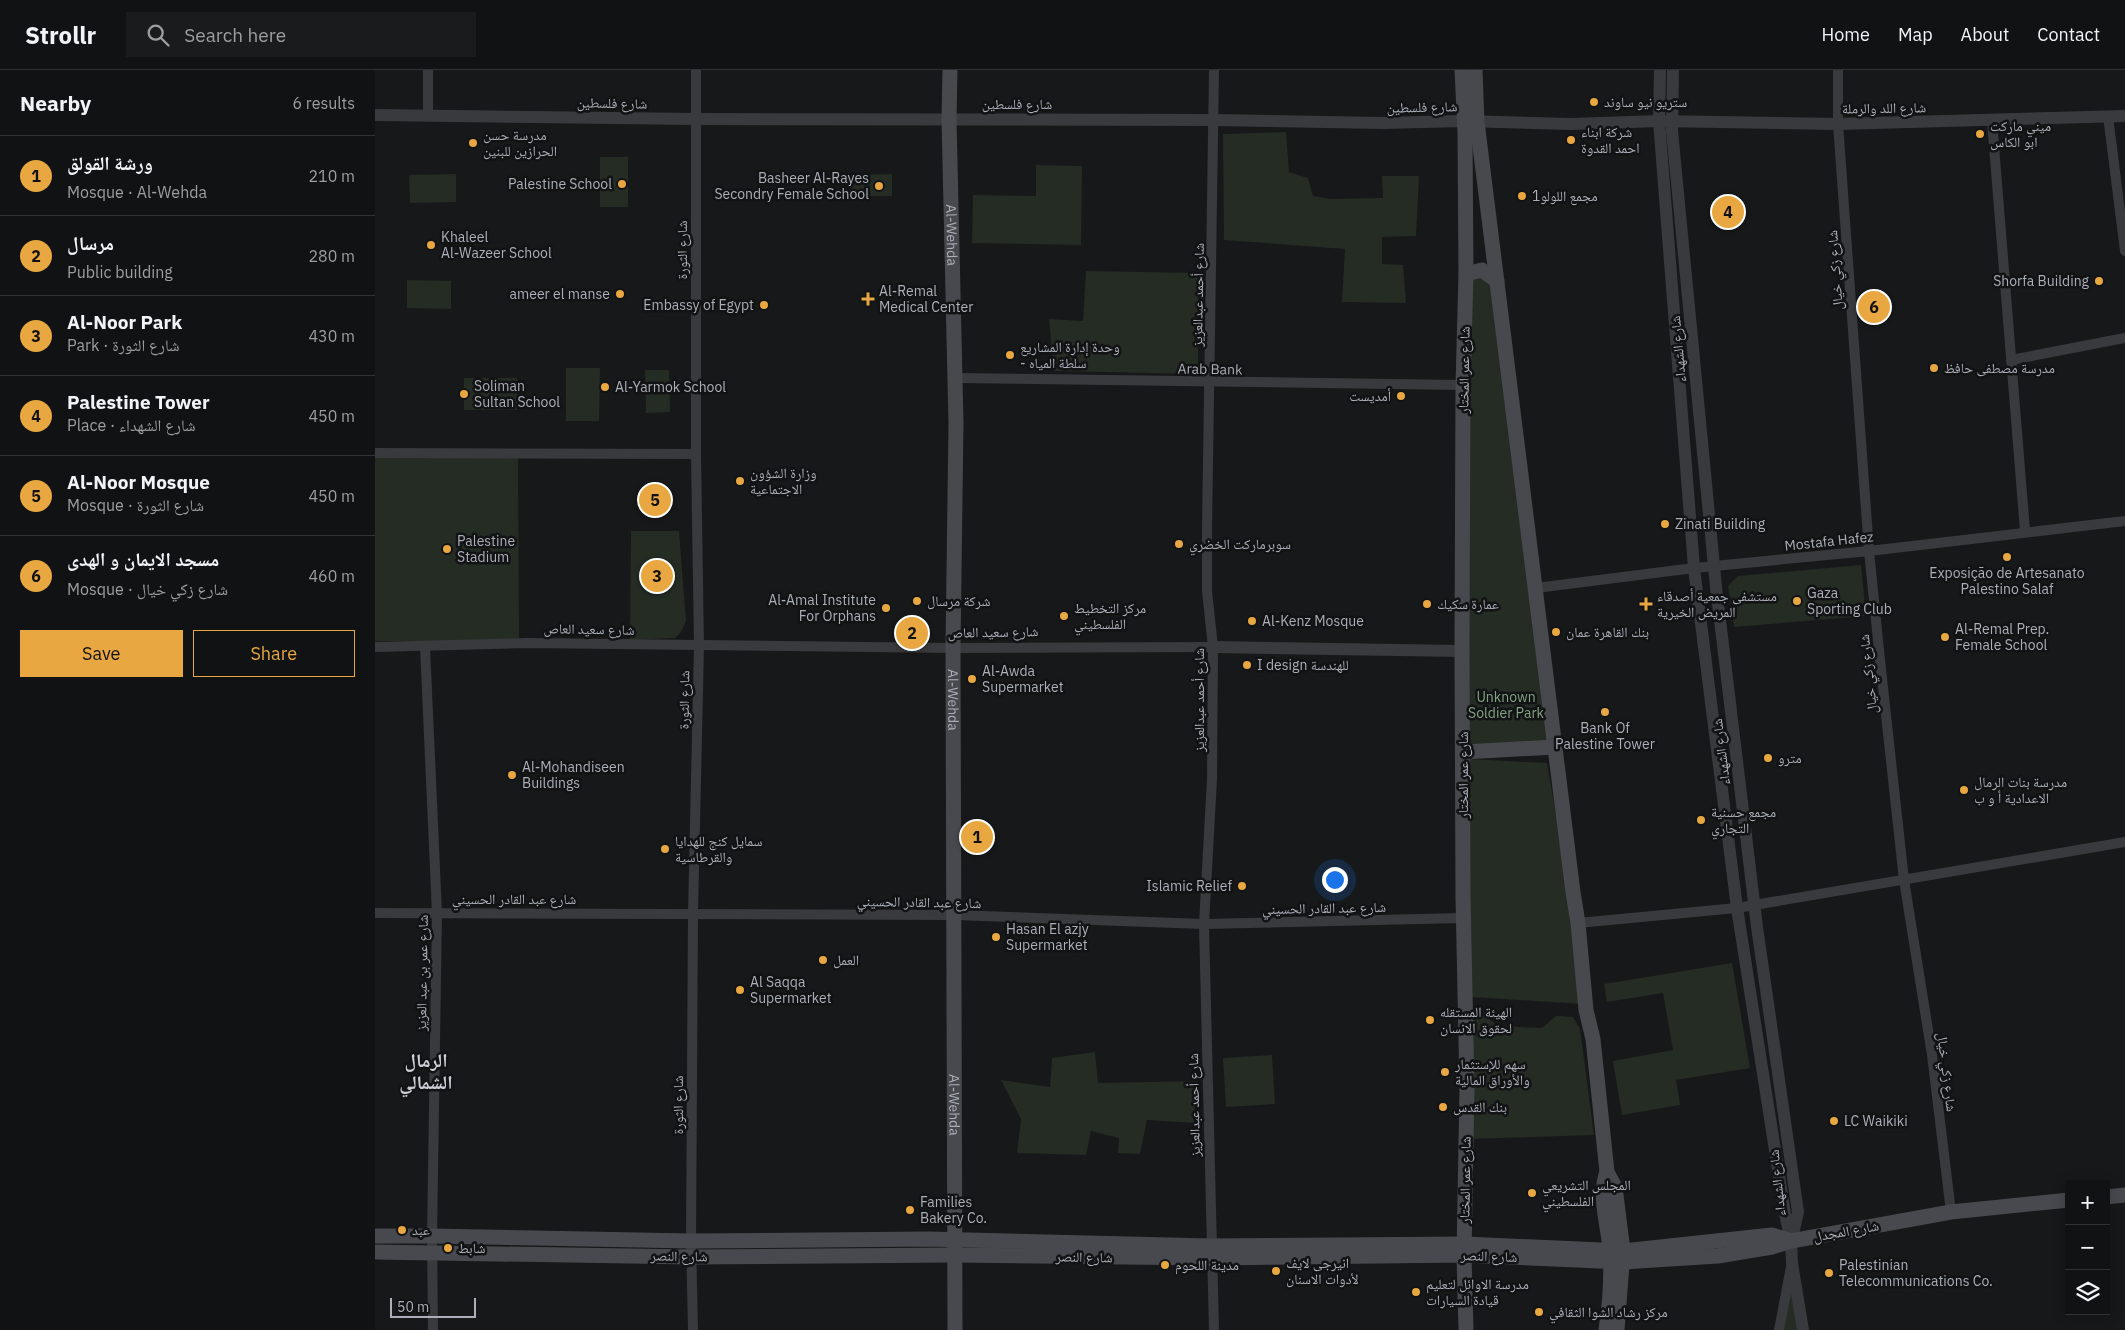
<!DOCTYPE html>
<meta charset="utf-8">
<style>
body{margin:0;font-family:"IBM Plex Sans","Noto Naskh Arabic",sans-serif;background:#1a1b1c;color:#f1f3f6}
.controls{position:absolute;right:15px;bottom:15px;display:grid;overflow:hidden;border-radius:0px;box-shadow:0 2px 12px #0003}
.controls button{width:45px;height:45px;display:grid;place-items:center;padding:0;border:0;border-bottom:1px solid #303233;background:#111213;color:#f1f3f6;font:25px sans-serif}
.scale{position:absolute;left:15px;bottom:12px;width:86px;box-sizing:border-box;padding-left:5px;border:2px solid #aaafb8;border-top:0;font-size:14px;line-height:18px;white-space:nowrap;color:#aaafb8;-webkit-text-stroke:4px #121314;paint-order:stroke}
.you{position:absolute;left:959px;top:809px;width:18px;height:18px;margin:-12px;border:4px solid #fff;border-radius:50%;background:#1a73e8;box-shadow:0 0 0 8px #1a73e833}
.badge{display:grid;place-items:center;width:32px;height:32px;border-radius:50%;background:#e8a741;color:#111;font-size:16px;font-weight:700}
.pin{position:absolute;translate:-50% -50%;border:2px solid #fff;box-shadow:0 1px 5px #0006}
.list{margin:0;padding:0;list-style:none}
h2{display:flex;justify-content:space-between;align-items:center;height:65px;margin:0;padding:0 20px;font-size:21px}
h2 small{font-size:16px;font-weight:400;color:#9c9ea0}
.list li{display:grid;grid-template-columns:32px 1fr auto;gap:15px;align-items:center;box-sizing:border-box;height:80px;padding:0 20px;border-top:1px solid #303233}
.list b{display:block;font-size:19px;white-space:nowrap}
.list p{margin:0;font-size:16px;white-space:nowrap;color:#9c9ea0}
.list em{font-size:16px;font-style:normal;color:#9c9ea0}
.actions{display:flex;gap:10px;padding:15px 20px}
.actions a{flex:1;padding:11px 0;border:1px solid #e8a741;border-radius:0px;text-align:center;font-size:18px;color:#e8a741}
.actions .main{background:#e8a741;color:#111}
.icon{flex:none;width:28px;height:28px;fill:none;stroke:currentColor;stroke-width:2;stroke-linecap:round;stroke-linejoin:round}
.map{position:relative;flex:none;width:1750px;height:1260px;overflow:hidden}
header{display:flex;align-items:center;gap:30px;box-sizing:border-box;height:70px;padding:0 25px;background:#111213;border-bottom:1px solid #303233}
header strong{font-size:24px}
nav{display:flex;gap:28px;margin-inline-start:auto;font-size:18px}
.search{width:350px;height:45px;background:#1a1b1c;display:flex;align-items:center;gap:12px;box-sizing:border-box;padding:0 18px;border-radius:0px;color:#9c9ea0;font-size:19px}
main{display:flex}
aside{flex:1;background:#111213}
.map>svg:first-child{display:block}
.green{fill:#242c24}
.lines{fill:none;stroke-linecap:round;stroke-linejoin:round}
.minor{stroke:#393a3e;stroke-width:10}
.tertiary{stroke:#393a3e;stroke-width:12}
.secondary{stroke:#47494e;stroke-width:15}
.poi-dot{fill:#e8a741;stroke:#121314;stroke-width:2}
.labels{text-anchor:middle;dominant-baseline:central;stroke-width:5;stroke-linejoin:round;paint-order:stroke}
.poi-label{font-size:14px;fill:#aaafb8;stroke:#121314;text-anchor:start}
.street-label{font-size:14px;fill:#aaafb8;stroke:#121314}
.park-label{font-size:14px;fill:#83a283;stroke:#121314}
.district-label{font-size:19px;font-weight:bold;fill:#cbced5;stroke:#121314}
</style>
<header>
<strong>Strollr</strong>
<div class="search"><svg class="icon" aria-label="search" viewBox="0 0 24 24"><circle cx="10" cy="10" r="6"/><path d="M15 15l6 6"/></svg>Search here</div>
<nav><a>Home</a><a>Map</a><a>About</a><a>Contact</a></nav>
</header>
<main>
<aside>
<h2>Nearby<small>6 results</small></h2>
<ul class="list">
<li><span class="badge">1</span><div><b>ورشة القولق</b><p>Mosque · Al-Wehda</p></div><em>210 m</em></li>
<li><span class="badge">2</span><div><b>مرسال</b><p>Public building</p></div><em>280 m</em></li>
<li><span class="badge">3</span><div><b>Al-Noor Park</b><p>Park · شارع الثورة</p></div><em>430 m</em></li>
<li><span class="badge">4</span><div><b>Palestine Tower</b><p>Place · شارع الشهداء</p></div><em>450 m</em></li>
<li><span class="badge">5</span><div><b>Al-Noor Mosque</b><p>Mosque · شارع الثورة</p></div><em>450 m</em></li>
<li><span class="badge">6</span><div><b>مسجد الايمان و الهدى</b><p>Mosque · شارع زكي خيال</p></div><em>460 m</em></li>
</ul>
<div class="actions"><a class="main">Save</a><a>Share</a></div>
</aside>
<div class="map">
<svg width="1750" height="1260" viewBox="0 0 1750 1260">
<rect width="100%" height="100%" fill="#171819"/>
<g class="green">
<path d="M 911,62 L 914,102 L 933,108 L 938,126 L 955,129 L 1008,128 L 1007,106 L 1044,106 L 1041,166 L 1007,167 L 1007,194 L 1028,195 L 1031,233 L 967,232 L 970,179 L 849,170 L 848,64 Z"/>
<rect x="225" y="87" width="28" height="50"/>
<path d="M 661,95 L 707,96 L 706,175 L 597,173 L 598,125 L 661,126 Z"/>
<path d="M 81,104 L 81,132 L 35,133 L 34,105 Z"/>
<path d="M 517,104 L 517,126 L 476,126 L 476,105 Z"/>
<path d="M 711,201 L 823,203 L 823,304 L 679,301 L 674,249 L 708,251 Z"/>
<path d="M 1102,207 L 1113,209 L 1119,221 L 1149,487 L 1175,673 L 1093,677 L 1094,211 Z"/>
<path d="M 32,210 L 76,211 L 76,239 L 32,238 Z"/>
<path d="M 191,298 L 225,298 L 224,351 L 191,351 Z"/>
<path d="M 270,300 L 294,300 L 295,342 L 271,343 Z"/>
<rect x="89" y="308" width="53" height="32"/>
<path d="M 143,386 L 144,571 L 0,571 L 0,387 Z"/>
<path d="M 256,461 L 304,461 L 311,551 L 306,562 L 300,568 L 255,570 Z"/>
<path d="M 1486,495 L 1491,546 L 1359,557 L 1353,516 L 1363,506 Z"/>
<path d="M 1095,689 L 1172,693 L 1193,815 L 1208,934 L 1096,927 L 1093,920 Z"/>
<path d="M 1357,893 L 1375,998 L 1301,1010 L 1305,1035 L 1247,1045 L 1238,991 L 1298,980 L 1288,923 L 1232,932 L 1229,914 Z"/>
<path d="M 1095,943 L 1107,943 L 1123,956 L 1167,958 L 1181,946 L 1198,947 L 1205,959 L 1219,1065 L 1094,1069 Z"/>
<path d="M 720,982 L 723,1013 L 821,1011 L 819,1053 L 772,1050 L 765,1084 L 743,1083 L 744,1068 L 716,1061 L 711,1085 L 642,1083 L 646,1049 L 626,1010 L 675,1017 L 677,988 Z"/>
<path d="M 897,985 L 900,1034 L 851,1037 L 848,988 Z"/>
<path d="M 1416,1222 L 1425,1260 L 1409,1260 L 1413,1224 Z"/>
</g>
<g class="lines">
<g class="minor">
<path d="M 53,0 L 53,45"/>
<path d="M 839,0 L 832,458 L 832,521 L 838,577 L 837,709 L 829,854 L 839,1260"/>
<path d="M 1463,0 L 1463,54 L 1494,481 L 1505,590 L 1529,810 L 1557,985 L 1576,1142"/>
<path d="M 1733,46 L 1750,181"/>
<path d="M 1617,51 L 1650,461"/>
<path d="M 1636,290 L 1750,268"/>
<path d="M 581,308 L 1088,315"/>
<path d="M 0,383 L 321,384"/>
<path d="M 1161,518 L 1319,498 L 1494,481 L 1750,451"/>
<path d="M 0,577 L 153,573 L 578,578 L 838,577"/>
<path d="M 50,577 L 62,843 L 57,1166 L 58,1260"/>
<path d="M 0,843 L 580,845 L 829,854 L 1088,848"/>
<path d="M 1203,853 L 1362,838 L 1750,772"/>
<path d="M 318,1260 L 316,1171 L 318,843 L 324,576 L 321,384 L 321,0"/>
<path d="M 1404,1260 L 1416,1197"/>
</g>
<g class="tertiary">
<path d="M 1285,0 L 1284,51 L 1319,498 L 1362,838 L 1410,1144 L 1416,1171 L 1417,1193 L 1428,1260"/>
<path d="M 1298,0 L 1297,61 L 1341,517 L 1382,857 L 1423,1142 L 1417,1168"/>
<path d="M 0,45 L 321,49 L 839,50 L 1008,53 L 1088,51 L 1196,54 L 1284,51 L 1463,54 L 1750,46"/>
<path d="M 838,577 L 1087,581"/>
</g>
<g class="secondary">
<path id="s1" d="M 575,0 L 574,49 L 581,353 L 578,578 L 580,1260"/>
<path d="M 1087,0 L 1090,62 L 1091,204 L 1088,315 L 1087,581 L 1088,827 L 1092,1017 L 1089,1185 L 1091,1260"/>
<path d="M 1100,0 L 1102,52 L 1198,822 L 1203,853 L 1211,940 L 1218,969 L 1232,1102 L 1240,1117 L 1248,1181 L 1242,1260"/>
<path d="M 1091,204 L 1107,200 L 1122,211"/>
<path d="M 1089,682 L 1180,677"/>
<path d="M 1731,1127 L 1750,1125"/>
<path d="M 0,1166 L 57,1166 L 316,1171 L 553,1169 L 836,1176 L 1090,1174 L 1248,1181 L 1397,1165 L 1416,1171 L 1576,1142 L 1694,1130"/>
<path d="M 0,1182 L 316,1187 L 579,1185 L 836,1188 L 1089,1185 L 1248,1192 L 1343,1186 L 1397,1177 L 1416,1171"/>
<path d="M 1231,1260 C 1235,1233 1237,1206 1235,1179 C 1233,1154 1223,1126 1232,1102"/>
</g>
</g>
<g class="poi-dot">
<circle cx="1219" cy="32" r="5"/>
<circle cx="1605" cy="64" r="5"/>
<circle cx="1196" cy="70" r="5"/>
<circle cx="98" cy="73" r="5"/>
<circle cx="247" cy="114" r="5"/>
<circle cx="504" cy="116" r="5"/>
<circle cx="1147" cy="126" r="5"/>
<circle cx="56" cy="175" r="5"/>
<circle cx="1724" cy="211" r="5"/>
<circle cx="245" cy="224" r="5"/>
<path d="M490.5 221.5h5v5h5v5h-5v5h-5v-5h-5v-5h5z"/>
<circle cx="389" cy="235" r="5"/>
<circle cx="635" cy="285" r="5"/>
<circle cx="1559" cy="298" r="5"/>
<circle cx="230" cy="317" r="5"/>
<circle cx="89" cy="324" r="5"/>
<circle cx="1026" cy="326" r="5"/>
<circle cx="365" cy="411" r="5"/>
<circle cx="1290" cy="454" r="5"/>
<circle cx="804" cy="474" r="5"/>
<circle cx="72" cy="479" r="5"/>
<circle cx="1632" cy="487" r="5"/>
<circle cx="542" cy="531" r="5"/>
<circle cx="1422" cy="531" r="5"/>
<circle cx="1052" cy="534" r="5"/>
<path d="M1268.5 526.5h5v5h5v5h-5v5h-5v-5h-5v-5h5z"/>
<circle cx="511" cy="538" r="5"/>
<circle cx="689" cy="546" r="5"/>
<circle cx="877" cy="551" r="5"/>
<circle cx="1181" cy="562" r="5"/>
<circle cx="1570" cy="567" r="5"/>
<circle cx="872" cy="595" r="5"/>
<circle cx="597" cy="609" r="5"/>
<circle cx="1230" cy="642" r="5"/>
<circle cx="1393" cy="688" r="5"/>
<circle cx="137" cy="705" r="5"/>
<circle cx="1589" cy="720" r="5"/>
<circle cx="1326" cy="750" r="5"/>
<circle cx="290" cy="779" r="5"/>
<circle cx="867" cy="816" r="5"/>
<circle cx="621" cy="867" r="5"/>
<circle cx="448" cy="890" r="5"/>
<circle cx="365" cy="920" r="5"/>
<circle cx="1055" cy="950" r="5"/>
<circle cx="1070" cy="1002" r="5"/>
<circle cx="1068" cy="1037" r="5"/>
<circle cx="1459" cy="1051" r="5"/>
<circle cx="1157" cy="1123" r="5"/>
<circle cx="535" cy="1140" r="5"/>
<circle cx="27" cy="1160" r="5"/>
<circle cx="73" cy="1178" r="5"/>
<circle cx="790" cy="1195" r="5"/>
<circle cx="901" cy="1201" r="5"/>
<circle cx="1454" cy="1203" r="5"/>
<circle cx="1041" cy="1222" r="5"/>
<circle cx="1164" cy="1242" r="5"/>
</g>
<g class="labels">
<g class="poi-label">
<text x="1229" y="32">ستريو نيو ساوند</text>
<text x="1615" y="56">ميني ماركت<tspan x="1615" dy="16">ابو الكاس</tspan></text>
<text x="1206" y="62">شركة ابناء<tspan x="1206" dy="16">احمد القدوة</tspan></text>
<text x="108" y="65">مدرسة حسن<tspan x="108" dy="16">الحرازين للبنين</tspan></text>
<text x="494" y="108" text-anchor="end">Basheer Al-Rayes<tspan x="494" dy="16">Secondry Female School</tspan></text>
<text x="237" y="114" text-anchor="end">Palestine School</text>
<text x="1157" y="126">مجمع اللولو1</text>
<text x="66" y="167">Khaleel<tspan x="66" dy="16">Al-Wazeer School</tspan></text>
<text x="1714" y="211" text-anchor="end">Shorfa Building</text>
<text x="504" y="221">Al-Remal<tspan x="504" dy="16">Medical Center</tspan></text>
<text x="235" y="224" text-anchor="end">ameer el manse</text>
<text x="379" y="235" text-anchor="end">Embassy of Egypt</text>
<text x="645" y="277">وحدة إدارة المشاريع<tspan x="645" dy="16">- سلطة المياه</tspan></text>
<text x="1569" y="298">مدرسة مصطفى حافظ</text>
<text x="99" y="316">Soliman<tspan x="99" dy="16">Sultan School</tspan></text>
<text x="240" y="317">Al-Yarmok School</text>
<text x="1016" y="326" text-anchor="end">أمديست</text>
<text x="375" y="403">وزارة الشؤون<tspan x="375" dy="16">الاجتماعية</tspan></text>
<text x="1300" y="454">Zinati Building</text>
<text x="82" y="471">Palestine<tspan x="82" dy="16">Stadium</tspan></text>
<text x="814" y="474">سوبرماركت الخضري</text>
<text x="1632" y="503" text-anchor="middle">Exposição de Artesanato<tspan x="1632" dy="16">Palestino Salaf</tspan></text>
<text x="1432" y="523">Gaza<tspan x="1432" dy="16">Sporting Club</tspan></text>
<text x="1282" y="526">مستشفى جمعية أصدقاء<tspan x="1282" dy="16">المريض الخيرية</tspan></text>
<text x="501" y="530" text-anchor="end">Al-Amal Institute<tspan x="501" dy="16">For Orphans</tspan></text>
<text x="552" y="531">شركة مرسال</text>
<text x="1062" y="534">عمارة سكيك</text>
<text x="699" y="538">مركز التخطيط<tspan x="699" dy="16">الفلسطيني</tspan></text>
<text x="887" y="551">Al-Kenz Mosque</text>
<text x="1580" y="559">Al-Remal Prep.<tspan x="1580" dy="16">Female School</tspan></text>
<text x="1191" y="562">بنك القاهرة عمان</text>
<text x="882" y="595">I design للهندسة</text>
<text x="607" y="601">Al-Awda<tspan x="607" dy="16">Supermarket</tspan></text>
<text x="1230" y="658" text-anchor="middle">Bank Of<tspan x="1230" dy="16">Palestine Tower</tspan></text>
<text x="1403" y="688">مترو</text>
<text x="147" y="697">Al-Mohandiseen<tspan x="147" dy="16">Buildings</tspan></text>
<text x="1599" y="712">مدرسة بنات الرمال<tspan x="1599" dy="16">الاعدادية أ و ب</tspan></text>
<text x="1336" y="742">مجمع حسنية<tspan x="1336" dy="16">التجاري</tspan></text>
<text x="300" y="771">سمايل كنج للهدايا<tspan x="300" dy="16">والقرطاسية</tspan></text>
<text x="857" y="816" text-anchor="end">Islamic Relief</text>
<text x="631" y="859">Hasan El azjy<tspan x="631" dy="16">Supermarket</tspan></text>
<text x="458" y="890">العمل</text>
<text x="375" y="912">Al Saqqa<tspan x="375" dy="16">Supermarket</tspan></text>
<text x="1065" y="942">الهيئة المستقله<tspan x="1065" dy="16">لحقوق الانسان</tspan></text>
<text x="1080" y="994">سهم للإستثمار<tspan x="1080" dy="16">والأوراق المالية</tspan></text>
<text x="1078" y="1037">بنك القدس</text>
<text x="1469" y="1051">LC Waikiki</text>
<text x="1167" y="1115">المجلس التشريعي<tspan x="1167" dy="16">الفلسطيني</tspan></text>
<text x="545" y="1132">Families<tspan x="545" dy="16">Bakery Co.</tspan></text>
<text x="37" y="1160">عبد</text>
<text x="83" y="1178">شابط</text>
<text x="911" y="1193">انيرجي لايف<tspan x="911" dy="16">لأدوات الاسنان</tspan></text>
<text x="800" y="1195">مدينة اللحوم</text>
<text x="1464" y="1195">Palestinian<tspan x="1464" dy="16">Telecommunications Co.</tspan></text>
<text x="1051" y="1214">مدرسة الاوائل لتعليم<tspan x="1051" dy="16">قيادة السيارات</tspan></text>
<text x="1174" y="1242">مركز رشاد الشوا الثقافي</text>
</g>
<g class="street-label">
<text transform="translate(237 33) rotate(1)">شارع فلسطين</text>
<text x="642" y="34">شارع فلسطين</text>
<text transform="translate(1047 37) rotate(-1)">شارع فلسطين</text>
<text transform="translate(1509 38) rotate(-1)">شارع اللد والرملة</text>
<text stroke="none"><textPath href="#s1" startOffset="165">Al-Wehda</textPath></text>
<text transform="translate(307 180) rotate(-90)">شارع الثورة</text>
<text transform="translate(1460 200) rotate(-94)">شارع زكي خيال</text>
<text transform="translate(823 225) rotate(-89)">شارع أحمد عبدالعزيز</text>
<text transform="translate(1303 279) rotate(-95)">شارع الشهداء</text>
<text transform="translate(835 299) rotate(1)">Arab Bank</text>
<text transform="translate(1089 300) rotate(-89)">شارع عمر المختار</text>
<text transform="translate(1454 471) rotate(-6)">Mostafa Hafez</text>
<text transform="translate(214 559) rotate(1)">شارع سعيد العاص</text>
<text transform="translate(618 562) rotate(-1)">شارع سعيد العاص</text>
<text transform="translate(1493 604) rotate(-96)">شارع زكي خيال</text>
<text transform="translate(309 630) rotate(-89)">شارع الثورة</text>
<text stroke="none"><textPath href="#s1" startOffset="630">Al-Wehda</textPath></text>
<text transform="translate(824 630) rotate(-90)">شارع أحمد عبدالعزيز</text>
<text transform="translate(1346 682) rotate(-97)">شارع الشهداء</text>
<text transform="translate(1088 705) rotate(-90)">شارع عمر المختار</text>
<text x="139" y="829">شارع عبد القادر الحسيني</text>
<text transform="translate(544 832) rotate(1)">شارع عبد القادر الحسيني</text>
<text transform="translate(949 838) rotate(-1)">شارع عبد القادر الحسيني</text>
<text transform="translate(47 903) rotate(-89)">شارع عمر بن عبد العزيز</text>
<text transform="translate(1572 1002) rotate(83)">شارع زكي خيال</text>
<text transform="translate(303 1035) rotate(-90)">شارع الثورة</text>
<text stroke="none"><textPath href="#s1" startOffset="1035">Al-Wehda</textPath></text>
<text transform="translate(819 1035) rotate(-91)">شارع أحمد عبدالعزيز</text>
<text transform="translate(1090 1110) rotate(-89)">شارع عمر المختار</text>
<text transform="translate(1402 1113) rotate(-96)">شارع الشهداء</text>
<text transform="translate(1471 1161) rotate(-10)">شارع المجدل</text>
<text transform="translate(304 1186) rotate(1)">شارع النصر</text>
<text transform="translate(1114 1186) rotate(2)">شارع النصر</text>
<text transform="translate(709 1187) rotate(1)">شارع النصر</text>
</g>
<g class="park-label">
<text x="1131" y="627">Unknown<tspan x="1131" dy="16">Soldier Park</tspan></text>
</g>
<g class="district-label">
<text x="51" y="990">الرمال<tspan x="51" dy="22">الشمالي</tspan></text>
</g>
</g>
</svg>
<div class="controls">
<button>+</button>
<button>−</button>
<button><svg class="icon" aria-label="layers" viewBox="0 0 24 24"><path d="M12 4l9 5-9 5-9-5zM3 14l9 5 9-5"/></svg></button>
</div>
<div class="scale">50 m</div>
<div class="you"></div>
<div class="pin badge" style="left:602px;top:767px">1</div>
<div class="pin badge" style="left:537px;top:563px">2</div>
<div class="pin badge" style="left:282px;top:506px">3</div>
<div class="pin badge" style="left:1353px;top:142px">4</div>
<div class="pin badge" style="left:280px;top:430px">5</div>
<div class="pin badge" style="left:1499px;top:237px">6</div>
</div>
</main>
